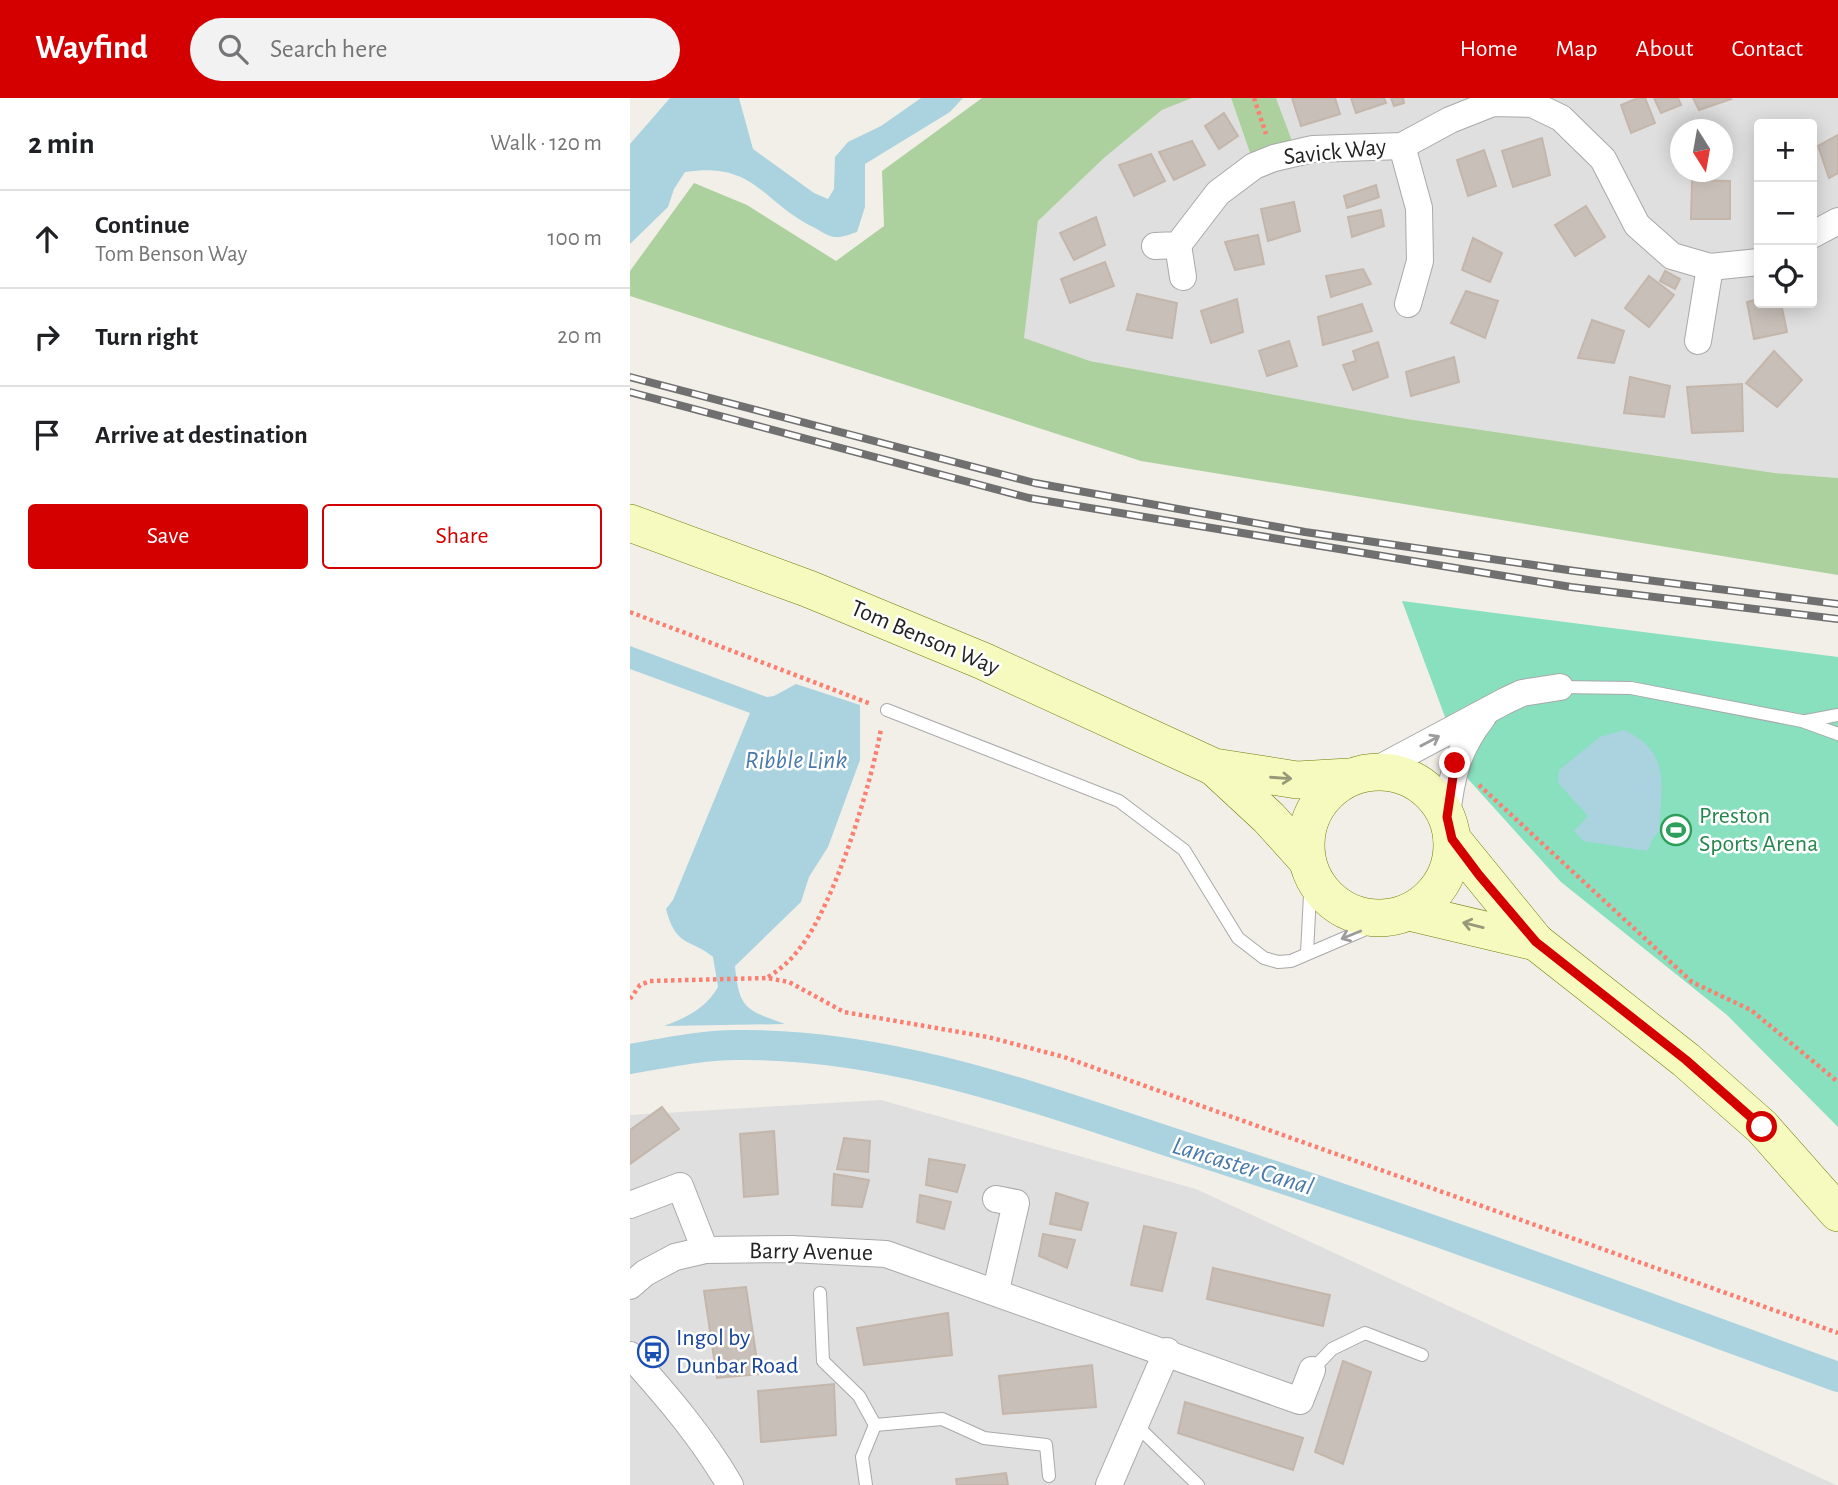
<!DOCTYPE html>
<meta charset="utf-8">
<style>
body{margin:0;font-family:"Alegreya Sans",sans-serif;background:#f2f2f2;color:#202124}
.controls{position:absolute;right:21px;top:21px;display:grid;overflow:hidden;border-radius:7px;box-shadow:0 4px 18px #0003}
.controls button{width:63px;height:63px;display:grid;place-items:center;padding:0;border:0;border-bottom:2px solid #e0e0e0;background:#fff;color:#202124;font:35px sans-serif}
.compass{position:absolute;left:1040px;top:21px;width:63px;height:63px;border-radius:50%;background:#fff;box-shadow:0 4px 18px #0003;rotate:169deg}
.stop{position:absolute;width:21px;height:21px;margin:-16px;border:5px solid #d40000;border-radius:50%;background:#fff}
.stop.end{background:#d40000;border-color:#fff;box-shadow:0 2px 7px #0008}
.list{margin:0;padding:0;list-style:none}
h2{display:flex;justify-content:space-between;align-items:center;height:91px;margin:0;padding:0 28px;font-size:30px}
h2 small{font-size:23px;font-weight:400;color:#757577}
.list li{display:grid;grid-template-columns:46px 1fr auto;gap:21px;align-items:center;box-sizing:border-box;height:98px;padding:0 28px;border-top:2px solid #e0e0e0}
.list b{display:block;font-size:26px;white-space:nowrap}
.list p{margin:0;font-size:23px;white-space:nowrap;color:#757577}
.list em{font-size:23px;font-style:normal;color:#757577}
.actions{display:flex;gap:14px;padding:21px 28px}
.actions a{flex:1;padding:16px 0;border:2px solid #d40000;border-radius:7px;text-align:center;font-size:24px;color:#d40000}
.actions .main{background:#d40000;color:#fff}
.icon{flex:none;width:38px;height:38px;fill:none;stroke:currentColor;stroke-width:2;stroke-linecap:round;stroke-linejoin:round}
.map{position:relative;flex:none;width:1208px;height:1387px;overflow:hidden}
header{display:flex;align-items:center;gap:42px;box-sizing:border-box;height:98px;padding:0 35px;background:#d40000;color:#fff}
header strong{font-size:33px}
nav{display:flex;gap:38px;margin-inline-start:auto;font-size:24px}
.search{width:490px;height:63px;background:#f2f2f2;display:flex;align-items:center;gap:18px;box-sizing:border-box;padding:0 24px;border-radius:38px;color:#757577;font-size:26px}
main{display:flex}
aside{flex:1;background:#fff}
.map>svg:first-child{display:block}
.residential{fill:#e0dfdf;fill-rule:evenodd}
.forest{fill:#add19e}
.pitch{fill:#88e0be}
.water{fill:#aad3df}
.lines{fill:none;stroke-linecap:round;stroke-linejoin:round}
.canal{stroke:#aad3df;stroke-width:30}
.building{fill:#c7bfb8;stroke:#c4b6ab;stroke-width:2}
.service-casing{stroke:#a9a9a9;stroke-width:14}
.minor-casing{stroke:#a9a9a9;stroke-width:28}
.secondary-casing{stroke:#707d05;stroke-width:38}
.path{stroke:#fa8072;stroke-width:4.5;stroke-dasharray:3.5 3.5;stroke-linecap:butt}
.service{stroke:#fff;stroke-width:12}
.minor{stroke:#fff;stroke-width:26}
.secondary{stroke:#f7fabf;stroke-width:37}
.rail-casing{stroke:#707070;stroke-width:8}
.rail{stroke:#fff;stroke-width:5;stroke-dasharray:16;stroke-linecap:butt}
.oneway{stroke:#9c9c9c}
.oneway2{stroke:#979978}
.route{stroke:#d40000;stroke-width:9}
.labels{text-anchor:middle;dominant-baseline:central;stroke-width:5;stroke-linejoin:round;paint-order:stroke}
.street-label{font-size:24px;fill:#222;stroke:#fff}
.leisure-label{font-size:24px;fill:#27864d;stroke:#fff;text-anchor:start}
.transit-label{font-size:24px;fill:#164399;stroke:#fff;text-anchor:start}
.water-label{font-size:26px;font-style:italic;fill:#4a7aab;stroke:#fff}
</style>
<header>
<strong>Wayfind</strong>
<div class="search"><svg class="icon" aria-label="search" viewBox="0 0 24 24"><circle cx="10" cy="10" r="6"/><path d="M15 15l6 6"/></svg>Search here</div>
<nav><a>Home</a><a>Map</a><a>About</a><a>Contact</a></nav>
</header>
<main>
<aside>
<h2>2 min<small>Walk · 120 m</small></h2>
<ul class="list">
<li><svg class="icon" aria-label="ahead" viewBox="0 0 24 24"><path d="M12 20V5M6 11l6-6 6 6"/></svg><div><b>Continue</b><p>Tom Benson Way</p></div><em>100 m</em></li>
<li><svg class="icon" aria-label="right" viewBox="0 0 24 24"><path d="M7 20v-9h11M14 6l5 5-5 5"/></svg><div><b>Turn right</b></div><em>20 m</em></li>
<li><svg class="icon" aria-label="arrive" viewBox="0 0 24 24"><path d="M6 21V4h12l-3 4 3 4H6"/></svg><div><b>Arrive at destination</b></div></li>
</ul>
<div class="actions"><a class="main">Save</a><a>Share</a></div>
</aside>
<div class="map">
<svg width="1208" height="1387" viewBox="0 0 1208 1387">
<rect width="100%" height="100%" fill="#f2efe9"/>
<g class="residential">
<path d="M 562,0 L 601,0 L 620,55 L 661,43 L 646,0 L 1208,0 L 1208,380 L 1145,375 L 777,321 L 460,263 L 393,240 L 408,123 L 474,60 L 532,12 ZM 1129,26 L 1182,26 L 1182,205 L 1129,205 ZM 1050,32 L 1092,32 L 1092,74 L 1050,74 Z"/>
<path d="M 251,1002 L 566,1091 L 1206,1387 L 0,1387 L 0,1017 Z"/>
</g>
<g class="forest">
<path d="M 352,0 L 562,0 L 532,12 L 474,60 L 408,123 L 394,240 L 460,263 L 777,321 L 1145,375 L 1208,380 L 1208,477 L 511,363 L 0,198 L 0,173 L 64,85 L 117,107 L 206,163 L 254,128 L 252,73 Z"/>
<path d="M 601,0 L 646,0 L 662,43 L 620,55 Z"/>
</g>
<path class="pitch" d="M 772,503 L 1208,559 L 1208,1029 L 1097,917 L 931,784 L 838,681 Z"/>
<g class="water">
<path d="M 40,0 L 109,0 L 123,51 L 184,95 L 198,101 L 204,91 L 205,59 L 218,44 L 251,28 L 291,0 L 333,0 L 320,14 L 235,66 L 235,109 L 227,134 C 220,136 212,140 205,139 C 199,139 191,133 185,130 C 132,105 126,63 55,74 L 44,91 L 38,109 L 0,146 L 0,46 Z"/>
<path d="M 0,548 L 137,599 L 144,598 L 166,586 L 230,607 L 230,662 L 198,749 L 179,779 L 171,804 L 105,868 C 109,911 116,912 155,926 L 34,928 C 56,920 76,910 88,889 L 83,859 C 60,840 46,850 36,811 L 43,802 L 120,615 L 0,571 Z"/>
<path d="M 994,632 C 1042,654 1031,689 1029,733 L 1022,742 L 1018,753 L 953,743 L 944,733 L 958,718 L 928,685 L 929,672 L 970,639 Z"/>
</g>
<g class="lines">
<path class="canal" d="M 0,961 C 35,955 71,947 107,947 C 270,945 427,1008 580,1057 C 792,1125 999,1203 1208,1279"/>
</g>
<g class="building">
<path d="M 662,0 L 705,0 L 710,16 L 671,28 Z"/>
<path d="M 721,0 L 754,0 L 756,5 L 726,15 Z"/>
<path d="M 761,0 L 773,0 L 774,5 L 764,8 Z"/>
<path d="M 1008,0 L 1015,0 L 1025,25 L 1001,35 L 991,7 Z"/>
<path d="M 1024,0 L 1048,0 L 1051,7 L 1031,15 Z"/>
<path d="M 1063,0 L 1100,0 L 1101,1 L 1069,12 Z"/>
<path d="M 594,15 L 608,38 L 589,51 L 575,28 Z"/>
<path d="M 1208,37 L 1208,75 L 1199,80 L 1188,48 Z"/>
<path d="M 912,40 L 920,77 L 883,89 L 872,53 Z"/>
<path d="M 562,43 L 575,67 L 544,82 L 529,54 Z"/>
<path d="M 854,52 L 866,88 L 838,98 L 827,62 Z"/>
<path d="M 521,56 L 535,83 L 504,98 L 489,67 Z"/>
<path d="M 1062,82 L 1100,83 L 1100,121 L 1061,121 Z"/>
<path d="M 746,87 L 749,99 L 717,110 L 714,98 Z"/>
<path d="M 664,104 L 670,133 L 638,143 L 631,111 Z"/>
<path d="M 956,108 L 975,139 L 945,158 L 925,127 Z"/>
<path d="M 751,112 L 754,128 L 722,139 L 718,119 Z"/>
<path d="M 466,119 L 475,147 L 444,162 L 430,135 Z"/>
<path d="M 628,137 L 634,166 L 605,172 L 595,144 Z"/>
<path d="M 843,140 L 872,155 L 860,184 L 832,172 Z"/>
<path d="M 475,164 L 484,188 L 440,205 L 431,181 Z"/>
<path d="M 733,171 L 741,186 L 701,199 L 696,178 Z"/>
<path d="M 1035,173 L 1050,181 L 1045,191 L 1030,183 Z"/>
<path d="M 1019,178 L 1044,197 L 1019,229 L 995,210 Z"/>
<path d="M 836,193 L 868,203 L 855,240 L 821,225 Z"/>
<path d="M 507,196 L 547,205 L 542,240 L 497,232 Z"/>
<path d="M 607,201 L 613,234 L 581,245 L 571,213 Z"/>
<path d="M 1129,201 L 1129,205 L 1151,205 L 1157,234 L 1124,241 L 1117,204 Z"/>
<path d="M 732,206 L 742,233 L 693,247 L 688,219 Z"/>
<path d="M 962,222 L 994,233 L 984,265 L 948,260 Z"/>
<path d="M 659,243 L 667,268 L 637,278 L 629,253 Z"/>
<path d="M 748,244 L 758,279 L 723,292 L 713,267 L 726,263 L 723,253 Z"/>
<path d="M 1144,253 L 1172,282 L 1147,309 L 1116,285 Z"/>
<path d="M 824,259 L 829,284 L 781,298 L 776,274 Z"/>
<path d="M 1000,279 L 1040,288 L 1034,319 L 994,315 Z"/>
<path d="M 1112,286 L 1113,333 L 1062,335 L 1057,289 Z"/>
<path d="M 32,1009 L 49,1031 L 0,1066 L 0,1032 Z"/>
<path d="M 144,1033 L 148,1096 L 114,1099 L 110,1036 Z"/>
<path d="M 214,1040 L 240,1043 L 238,1074 L 207,1071 Z"/>
<path d="M 299,1061 L 335,1067 L 327,1094 L 296,1087 Z"/>
<path d="M 204,1076 L 239,1082 L 232,1109 L 202,1107 Z"/>
<path d="M 426,1095 L 458,1105 L 451,1132 L 420,1126 Z"/>
<path d="M 290,1097 L 321,1104 L 314,1131 L 287,1124 Z"/>
<path d="M 514,1128 L 546,1135 L 532,1193 L 501,1187 Z"/>
<path d="M 413,1136 L 445,1142 L 437,1170 L 409,1158 Z"/>
<path d="M 583,1170 L 700,1197 L 693,1228 L 577,1201 Z"/>
<path d="M 116,1189 L 129,1276 L 87,1280 L 74,1193 Z"/>
<path d="M 318,1215 L 322,1257 L 234,1267 L 227,1230 Z"/>
<path d="M 713,1263 L 741,1274 L 713,1366 L 685,1354 Z"/>
<path d="M 462,1267 L 466,1309 L 373,1316 L 369,1278 Z"/>
<path d="M 204,1286 L 206,1337 L 131,1344 L 128,1293 Z"/>
<path d="M 555,1304 L 673,1340 L 663,1372 L 548,1335 Z"/>
<path d="M 376,1375 L 378,1387 L 327,1387 L 326,1381 Z"/>
</g>
<g class="lines">
<g class="service-casing">
<g id="service">
<path d="M 930,589 L 1001,590 L 1172,623 L 1208,636"/>
<path d="M 257,612 L 489,703 L 554,752 L 608,840 L 634,860 L 648,864 L 661,863 L 764,819"/>
<path d="M 1176,623 L 1208,617"/>
<path d="M 677,855 L 681,777"/>
<path d="M 190,1195 L 193,1263 L 229,1298 L 245,1327 L 232,1359 L 236,1387"/>
<path d="M 682,1272 L 702,1251 L 735,1235 L 792,1257"/>
<path d="M 505,1326 L 568,1387"/>
<path d="M 245,1327 L 312,1321 L 354,1340 L 416,1347 L 419,1378"/>
</g>
</g>
<g class="minor-casing">
<g id="minor">
<path d="M 772,48 L 789,110 L 790,163 L 778,206"/>
<path d="M 1182,137 L 1208,123"/>
<path d="M 548,147 L 553,179"/>
<path d="M 525,148 L 548,147 L 588,95 L 624,68 L 644,60 L 683,51 L 772,48 L 820,22 L 863,5 L 902,6 L 931,20 L 973,61 L 1007,127 L 1042,158 L 1080,169 L 1129,164"/>
<path d="M 1068,243 L 1080,169"/>
<path d="M 742,674 L 875,603 L 892,595 L 930,589"/>
<path d="M 817,718 C 821,679 828,650 853,619"/>
<path d="M 0,1107 L 50,1088 L 75,1152"/>
<path d="M 0,1188 L 15,1175 L 45,1159 L 75,1152 L 162,1151 L 256,1156 L 670,1303 L 682,1272"/>
<path d="M 366,1192 L 386,1105 L 366,1101"/>
<path d="M 0,1257 C 37,1298 72,1339 100,1387"/>
<path d="M 479,1387 L 537,1253"/>
</g>
</g>
<g class="secondary-casing">
<g id="secondary">
<path d="M 0,425 L 179,491 L 353,563 L 584,669 L 667,682 L 719,679"/>
<path d="M 585,670 L 639,720 L 676,761"/>
<circle cx="749" cy="747" r="73"/>
<path d="M 822,741 L 906,844 L 1056,962 L 1132,1029 L 1208,1115"/>
<path d="M 779,814 L 906,844"/>
</g>
</g>
<g class="path">
<path d="M 624,0 L 636,36"/>
<path d="M 0,514 L 241,606"/>
<path d="M 849,687 L 1062,884 L 1121,912 L 1208,984"/>
<path d="M 138,879 C 151,871 161,862 170,850 C 205,805 241,687 251,631"/>
<path d="M 0,901 L 10,887 L 20,883 L 137,880 L 159,884 L 214,914 L 358,939 L 434,959 L 1208,1235"/>
</g>
<use href="#service" class="service"/>
<use href="#minor" class="minor"/>
<use href="#secondary" class="secondary"/>
<g class="rail-casing">
<g id="rail">
<path d="M 0,279 L 405,385 L 675,434 L 945,473 L 1208,506"/>
<path d="M 0,294 L 399,400 L 941,489 L 1208,521"/>
</g>
</g>
<use href="#rail" class="rail"/>
</g>
<defs><path id="oneway-shaft" d="M-6 0H5M1.5-3L5.5 0L1.5 3" fill="none" stroke-width="1.6" stroke-linecap="round" stroke-linejoin="round" transform="scale(1.75)"/></defs>
<g class="oneway">
<use href="#oneway-shaft" transform="translate(800 643) rotate(-28)"/>
<use href="#oneway-shaft" transform="translate(721 837) rotate(158)"/>
</g>
<g class="oneway2">
<use href="#oneway-shaft" transform="translate(651 680) rotate(4)"/>
<use href="#oneway-shaft" transform="translate(843 827) rotate(-166)"/>
</g>
<g class="lines">
<path class="route" d="M 825,665 L 817,719 L 822,741 L 849,777 L 906,844 L 1056,962 L 1132,1029"/>
</g>
<defs>
<g id="stadium-ring" transform="scale(1.575)"><circle r="9.5" fill="#fff" stroke="#2e9e5b" stroke-width="1.5"/><path d="M0-5a6.5 5 0 1 0 0 10a6.5 5 0 1 0 0-10ZM-3.5-1.8h7v3.6h-7Z" fill="#2e9e5b"/></g>
<g id="bus-ring" transform="scale(1.575)"><circle r="9.5" fill="#fff" stroke="#1a4fb4" stroke-width="1.5"/><path d="M-5-6H5V4H4V6H2V4H-2V6H-4V4H-5ZM-3.5-4V0h7V-4ZM-3.5 1.2v1.5H-2V1.2ZM2 1.2v1.5H3.5V1.2Z" fill="#1a4fb4"/></g>
</defs>
<g fill-rule="evenodd">
<use href="#stadium-ring" x="1046" y="732"/>
<use href="#bus-ring" x="23" y="1254"/>
</g>
<g class="labels">
<g class="street-label">
<text transform="translate(705 54) rotate(-6)">Savick Way</text>
<text transform="translate(295 540) rotate(23)">Tom Benson Way</text>
<text transform="translate(181 1154) rotate(1)">Barry Avenue</text>
</g>
<g class="leisure-label">
<text x="1069" y="718">Preston<tspan x="1069" dy="28">Sports Arena</tspan></text>
</g>
<g class="transit-label">
<text x="46" y="1240">Ingol by<tspan x="46" dy="28">Dunbar Road</tspan></text>
</g>
<g class="water-label">
<text x="166" y="662">Ribble Link</text>
<text transform="translate(613 1068) rotate(17)">Lancaster Canal</text>
</g>
</g>
</svg>
<div class="controls">
<button>+</button>
<button>−</button>
<button><svg class="icon" aria-label="locate" viewBox="0 0 24 24"><circle cx="12" cy="12" r="6"/><path d="M12 2v4M12 18v4M2 12h4M18 12h4"/></svg></button>
</div>
<svg class="compass" viewBox="-18 -18 36 36"><path d="M0-13l5 13h-10z" fill="#e53935"/><path d="M0 13l5-13h-10z" fill="#757577"/></svg>
<div class="stop" style="left:1132px;top:1029px"></div>
<div class="stop end" style="left:825px;top:665px"></div>
</div>
</main>
